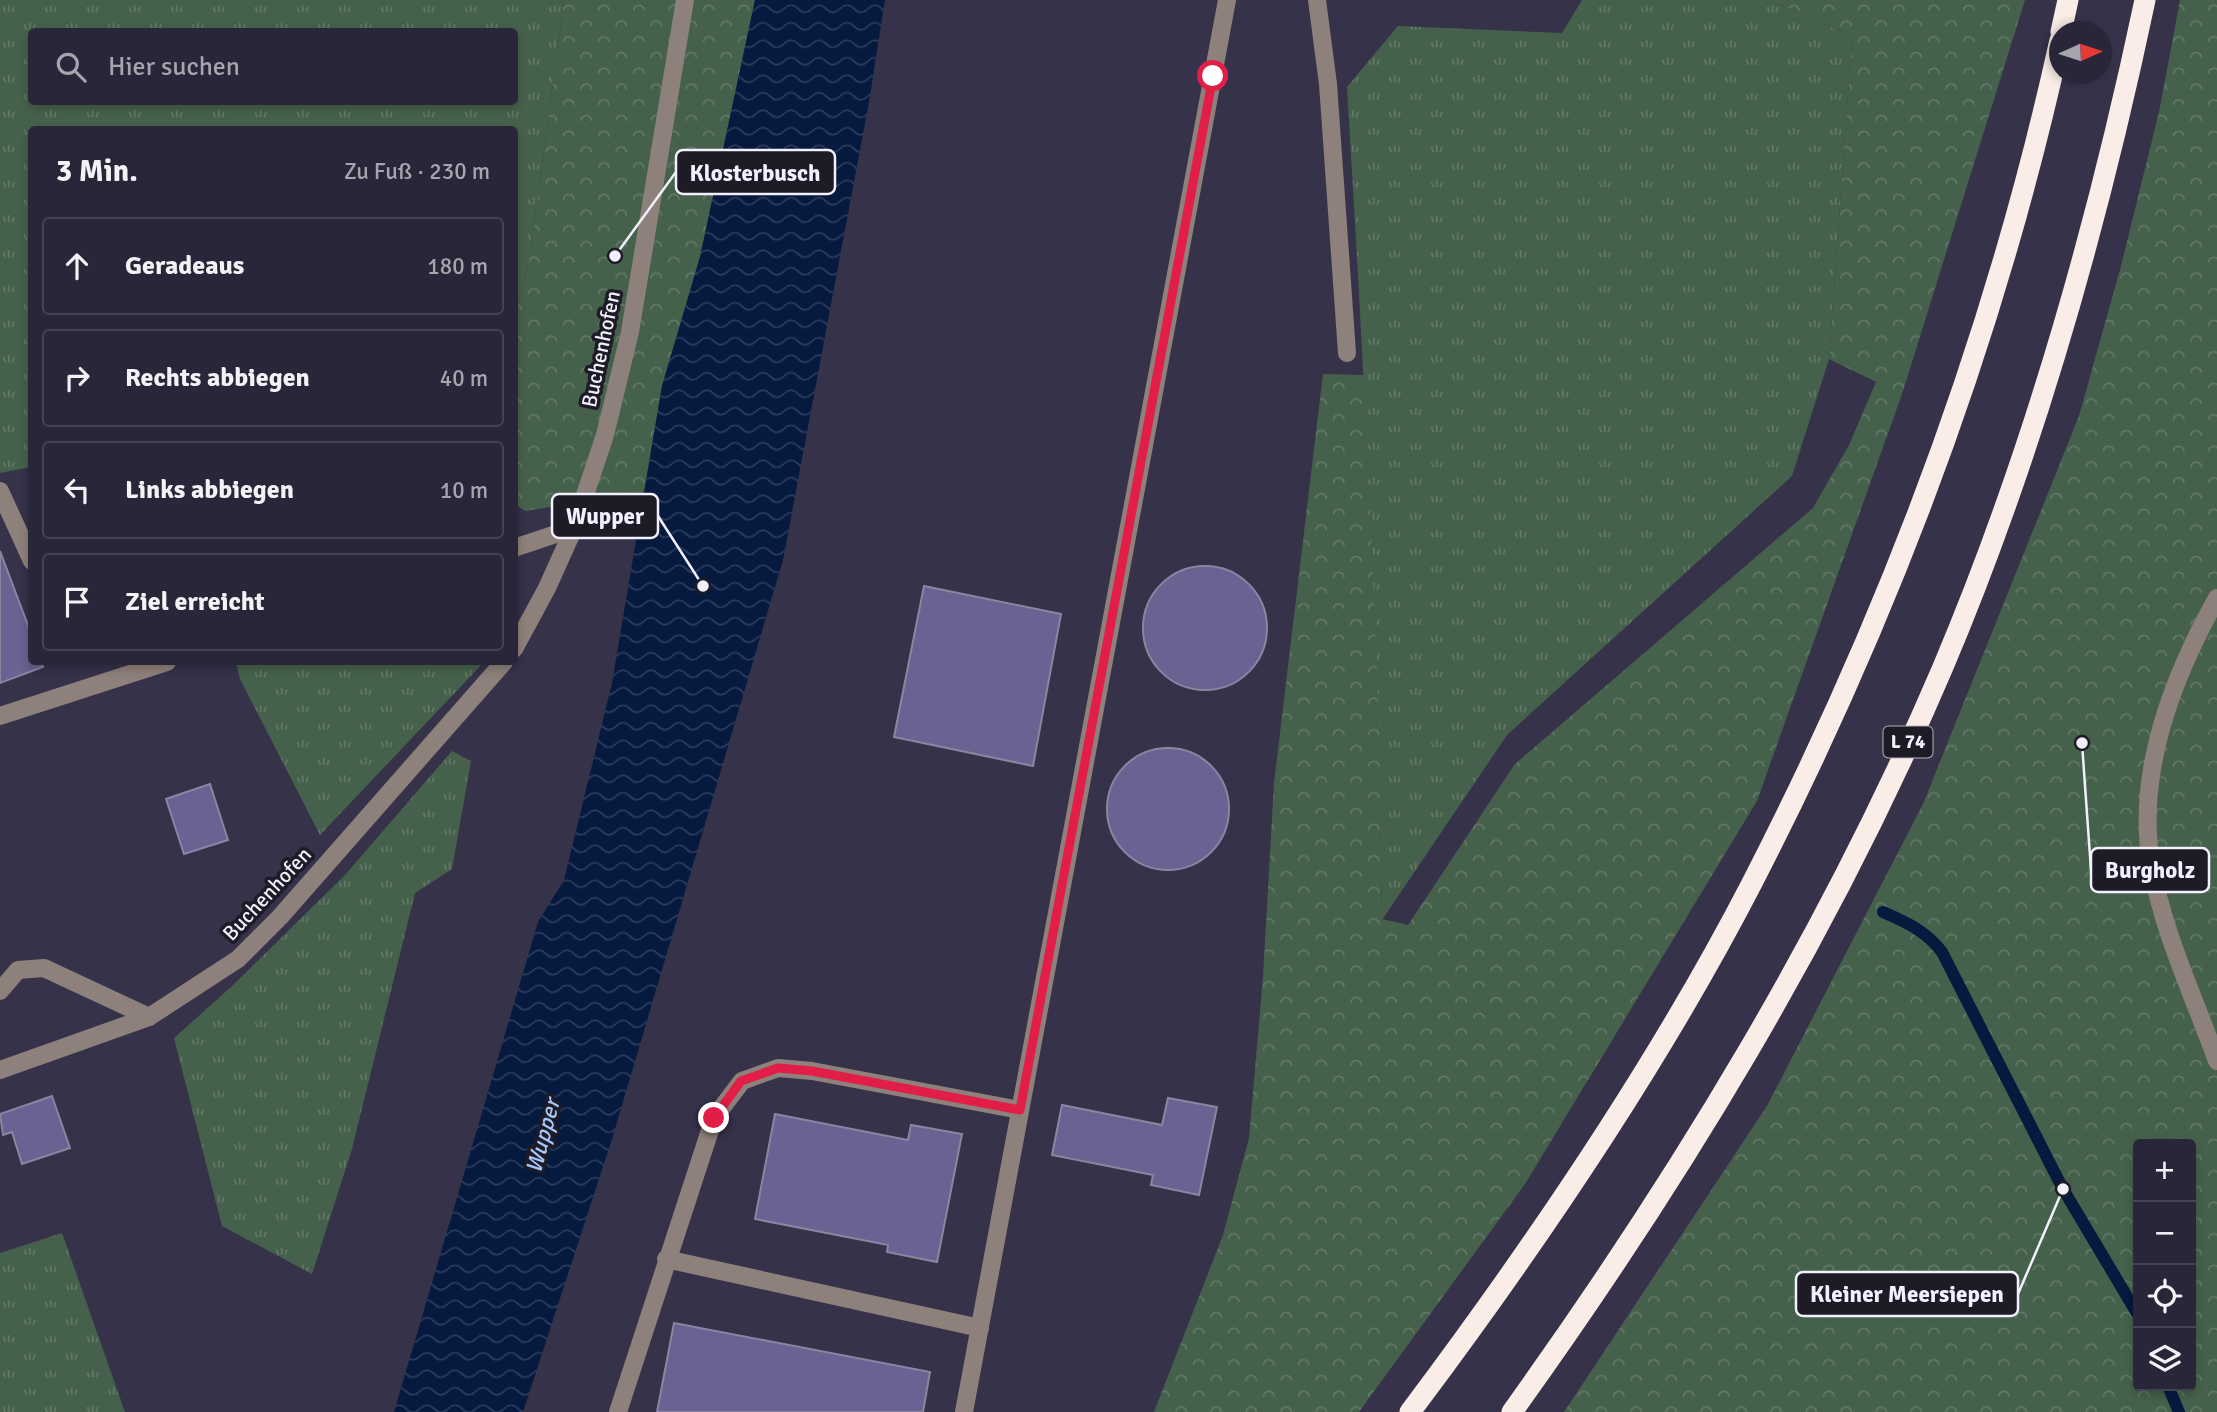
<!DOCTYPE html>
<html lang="de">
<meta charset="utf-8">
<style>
body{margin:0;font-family:Signika,sans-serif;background:#302e40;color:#f1f3f6}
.controls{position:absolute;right:21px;bottom:21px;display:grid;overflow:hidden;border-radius:7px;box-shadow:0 4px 10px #0003}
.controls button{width:63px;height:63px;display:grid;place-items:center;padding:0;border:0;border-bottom:2px solid #444353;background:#282638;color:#f1f3f6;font:35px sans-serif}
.compass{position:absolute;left:2049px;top:21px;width:63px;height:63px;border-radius:50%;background:#282638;box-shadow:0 4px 10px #0003;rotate:87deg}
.stop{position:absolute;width:21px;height:21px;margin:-16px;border:5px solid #e11d48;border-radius:50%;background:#fff}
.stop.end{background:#e11d48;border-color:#fff;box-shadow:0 2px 7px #0008}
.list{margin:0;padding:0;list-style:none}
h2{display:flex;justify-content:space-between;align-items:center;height:91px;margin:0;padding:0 28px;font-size:30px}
h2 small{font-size:23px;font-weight:400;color:#a5a5ae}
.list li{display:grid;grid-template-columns:46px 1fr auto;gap:21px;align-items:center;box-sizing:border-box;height:98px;margin:0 14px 14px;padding:0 14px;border:2px solid #444353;border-radius:7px}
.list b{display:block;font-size:26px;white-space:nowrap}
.list em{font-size:23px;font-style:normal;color:#a5a5ae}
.icon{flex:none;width:38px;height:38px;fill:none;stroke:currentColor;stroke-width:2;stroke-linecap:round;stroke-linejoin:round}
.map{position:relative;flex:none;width:2217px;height:1412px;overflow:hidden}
.search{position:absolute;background:#282638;box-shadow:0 4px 10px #0003;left:28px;top:28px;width:490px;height:77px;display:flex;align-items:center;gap:18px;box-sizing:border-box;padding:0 24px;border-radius:7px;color:#a5a5ae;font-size:26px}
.panel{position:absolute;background:#282638;box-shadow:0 4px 10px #0003;left:28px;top:126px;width:490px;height:539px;border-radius:7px}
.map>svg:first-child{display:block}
.grass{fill:url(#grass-tufts);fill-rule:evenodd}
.forest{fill:url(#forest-crowns);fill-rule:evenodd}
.water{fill:url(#water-waves)}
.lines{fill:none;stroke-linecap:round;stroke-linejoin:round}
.stream{stroke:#06193e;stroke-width:12}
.building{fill:#696292;stroke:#8a86a2;stroke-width:2}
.minor{stroke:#8e807a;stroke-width:18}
.highway{stroke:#faede7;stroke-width:21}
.route{stroke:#e11d48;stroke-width:9}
.labels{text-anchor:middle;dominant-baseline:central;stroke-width:7;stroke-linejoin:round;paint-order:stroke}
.shield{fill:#1d1b26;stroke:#b2b0bc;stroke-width:2}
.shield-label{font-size:19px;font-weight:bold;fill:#f2f0fd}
.street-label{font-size:21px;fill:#f2f0fd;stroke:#1d1b26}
.water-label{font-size:23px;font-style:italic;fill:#a6c5fb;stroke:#1d1b26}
.leader{fill:none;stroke:#f2f0fd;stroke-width:2.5}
.callout-dot{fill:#f2f0fd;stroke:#1d1b26;stroke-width:2.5}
.callout{fill:#1d1b26;stroke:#f2f0fd;stroke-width:2.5}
.callout-label{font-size:23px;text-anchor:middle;font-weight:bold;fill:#f2f0fd}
</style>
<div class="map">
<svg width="2217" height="1412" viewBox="0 0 2217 1412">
<defs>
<pattern id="grass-tufts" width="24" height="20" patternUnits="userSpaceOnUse" patternTransform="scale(1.75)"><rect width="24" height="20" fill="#46614b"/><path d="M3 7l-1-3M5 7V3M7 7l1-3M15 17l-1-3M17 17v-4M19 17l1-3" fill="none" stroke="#617866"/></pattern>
<pattern id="forest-crowns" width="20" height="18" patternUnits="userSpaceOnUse" patternTransform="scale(1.75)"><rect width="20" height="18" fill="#46614b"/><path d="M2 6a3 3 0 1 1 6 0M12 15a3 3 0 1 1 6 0" fill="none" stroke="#617866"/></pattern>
<pattern id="water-waves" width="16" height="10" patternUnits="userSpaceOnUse" patternTransform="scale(1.75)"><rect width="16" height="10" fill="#06193e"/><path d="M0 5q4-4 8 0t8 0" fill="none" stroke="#2b3b5b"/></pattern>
</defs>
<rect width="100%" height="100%" fill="#35324a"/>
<g class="grass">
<path d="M 0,0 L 564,0 L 530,255 L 515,319 L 514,130 L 32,130 L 31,467 L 0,473 ZM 32,32 L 514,32 L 514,102 L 32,102 Z"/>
<path d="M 1582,0 L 1768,0 L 1852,36 L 1829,359 L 1792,476 L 1507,735 L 1382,920 C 1378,642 1364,364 1347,87 L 1398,26 L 1562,33 Z"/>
<path d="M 236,662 L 484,662 L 320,835 L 240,679 Z"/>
<path d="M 452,751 L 471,761 L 452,869 L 415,893 L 352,1149 L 312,1274 L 222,1226 L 174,1038 L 231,987 L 345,875 Z"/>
<path d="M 62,1233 L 125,1412 L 0,1412 L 0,1253 Z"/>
</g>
<g class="forest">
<path d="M 564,0 L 755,0 L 700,257 L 662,386 L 644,492 L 525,511 L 515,504 L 515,319 L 530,255 Z"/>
<path d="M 1768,0 L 2025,0 L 1903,391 L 1757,801 L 1525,1184 L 1359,1412 L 1154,1412 L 1223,1235 L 1249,1138 L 1263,977 L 1274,783 L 1323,374 L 1365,375 L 1379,725 L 1382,919 L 1408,925 L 1515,764 L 1813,508 L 1849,445 L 1876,382 L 1829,359 L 1852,36 Z"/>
<path d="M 2180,0 L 2217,0 L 2217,1412 L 1564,1412 L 1767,1106 L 1923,804 L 2079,416 L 2121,266 L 2159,112 ZM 2138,1144 L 2191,1144 L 2191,1386 L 2138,1386 Z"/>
</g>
<path class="water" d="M 755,0 L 885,0 L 869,102 L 783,560 L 612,1139 L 523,1412 L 394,1412 L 538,922 L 564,880 L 612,683 L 662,386 L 700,257 Z"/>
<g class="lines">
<g class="stream">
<path d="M 1883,912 C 1906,922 1926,931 1942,952 L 2063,1189 L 2138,1315"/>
<path d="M 2168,1386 L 2179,1412"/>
</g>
</g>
<g class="building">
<path d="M 0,551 L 32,636 L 32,662 L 41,662 L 43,667 L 0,683 Z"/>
<circle cx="1205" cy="628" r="62"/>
<path d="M 924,586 L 1061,614 L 1033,766 L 894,737 Z"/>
<circle cx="1168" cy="809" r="61"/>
<path d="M 210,784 L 228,840 L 184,854 L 166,799 Z"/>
<path d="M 52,1096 L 70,1148 L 22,1164 L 12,1132 L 3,1135 L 0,1114 Z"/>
<path d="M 1168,1098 L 1217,1107 L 1199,1195 L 1151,1185 L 1153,1175 L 1052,1155 L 1062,1105 L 1162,1125 Z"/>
<path d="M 775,1114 L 908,1140 L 911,1125 L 962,1134 L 937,1262 L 887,1252 L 888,1245 L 755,1219 Z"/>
<path d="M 674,1323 L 930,1372 L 923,1412 L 657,1412 Z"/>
</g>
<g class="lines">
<g class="minor">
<path d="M 1317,0 L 1328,84 L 1347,353"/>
<path d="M 0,491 L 32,561"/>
<path d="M 514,548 L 574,528"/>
<path d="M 2217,598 C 2173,677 2136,771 2151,863 C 2162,930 2194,997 2217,1061"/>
<path d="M 514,649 L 547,588 L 574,528 L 605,435 L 630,332 L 685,0"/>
<path d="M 0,716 L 167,662"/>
<path d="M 0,991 L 18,970 L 44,968 L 149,1017"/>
<path d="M 0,1070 L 149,1017 L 238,959 L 280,917 L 504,662"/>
<path d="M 666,1259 L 980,1328"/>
<path d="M 618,1412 L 714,1118 L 742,1081 L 778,1068 L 812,1071 L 1020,1110"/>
<path d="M 964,1412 L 1227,0"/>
</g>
<g class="highway">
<path d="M 2061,32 L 2068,0"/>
<path d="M 1410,1412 C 1534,1247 1657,1067 1752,883 C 1889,617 1996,332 2060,40"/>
<path d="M 1512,1412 C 1680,1178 1830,932 1943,667 C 2034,452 2097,228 2145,0"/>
</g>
</g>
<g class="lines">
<path class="route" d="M 714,1118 L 741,1081 L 778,1068 L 812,1071 L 1020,1110 L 1213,76"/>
</g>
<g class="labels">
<rect class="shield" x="1883.5" y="726.5" width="49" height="31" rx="5"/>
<g class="shield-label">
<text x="1908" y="742">L 74</text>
</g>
<g class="street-label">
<text transform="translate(601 349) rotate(-78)">Buchenhofen</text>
<text transform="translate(267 894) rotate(-47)">Buchenhofen</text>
</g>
<g class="water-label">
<text transform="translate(543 1136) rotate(-75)">Wupper</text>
</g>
</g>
<path class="leader" d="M615 256L676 172M703 586L658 516M2082 743L2091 870M2063 1189L2018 1294"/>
<g class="callout-dot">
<circle cx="615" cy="256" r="7"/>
<circle cx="703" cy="586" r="7"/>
<circle cx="2082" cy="743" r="7"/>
<circle cx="2063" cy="1189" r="7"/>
</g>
<g class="callout">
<rect x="676" y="150" width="159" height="44" rx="7"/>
<rect x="552" y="494" width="106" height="44" rx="7"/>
<rect x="2091" y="848" width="118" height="44" rx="7"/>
<rect x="1796" y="1272" width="222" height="44" rx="7"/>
</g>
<g class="callout-label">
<text x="755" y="181">Klosterbusch</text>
<text x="605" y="524">Wupper</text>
<text x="2150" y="878">Burgholz</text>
<text x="1907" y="1302">Kleiner Meersiepen</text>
</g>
</svg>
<div class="controls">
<button>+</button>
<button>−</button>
<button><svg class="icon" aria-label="locate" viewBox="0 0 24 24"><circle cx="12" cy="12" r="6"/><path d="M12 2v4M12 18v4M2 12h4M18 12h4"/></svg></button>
<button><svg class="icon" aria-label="layers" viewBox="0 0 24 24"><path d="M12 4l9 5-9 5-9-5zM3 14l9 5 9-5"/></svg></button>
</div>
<svg class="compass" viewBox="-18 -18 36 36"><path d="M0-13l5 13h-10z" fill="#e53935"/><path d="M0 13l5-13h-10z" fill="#a5a5ae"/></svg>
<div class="stop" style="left:1213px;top:76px"></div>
<div class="stop end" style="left:714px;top:1118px"></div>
<div class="search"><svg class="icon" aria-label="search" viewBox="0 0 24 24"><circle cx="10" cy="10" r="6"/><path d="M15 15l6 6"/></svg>Hier suchen</div>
<section class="panel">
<h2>3 Min.<small>Zu Fuß · 230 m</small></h2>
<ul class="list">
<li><svg class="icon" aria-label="ahead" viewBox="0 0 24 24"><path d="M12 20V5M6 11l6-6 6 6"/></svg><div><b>Geradeaus</b></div><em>180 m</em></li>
<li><svg class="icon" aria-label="right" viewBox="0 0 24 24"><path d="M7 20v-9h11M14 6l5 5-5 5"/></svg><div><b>Rechts abbiegen</b></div><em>40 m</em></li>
<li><svg class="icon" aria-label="left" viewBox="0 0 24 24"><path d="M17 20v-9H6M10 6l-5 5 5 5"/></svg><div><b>Links abbiegen</b></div><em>10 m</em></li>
<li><svg class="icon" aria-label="arrive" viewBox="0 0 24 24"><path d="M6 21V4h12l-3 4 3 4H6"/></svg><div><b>Ziel erreicht</b></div></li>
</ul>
</section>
</div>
